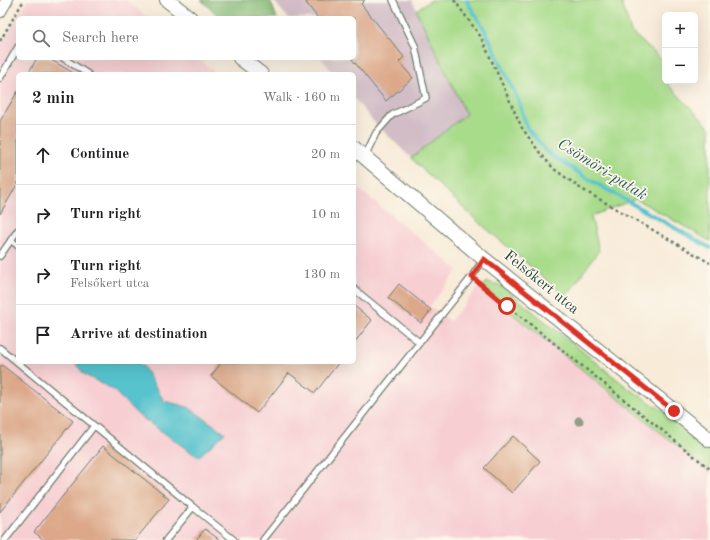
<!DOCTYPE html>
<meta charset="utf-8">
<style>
body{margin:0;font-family:"Old Standard TT",serif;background:#f6f6f6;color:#202124}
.controls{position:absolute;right:12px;top:12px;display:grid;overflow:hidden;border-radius:6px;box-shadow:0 4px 16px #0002}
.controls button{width:36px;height:36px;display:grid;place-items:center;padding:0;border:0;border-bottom:1px solid #e0e0e0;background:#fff;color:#202124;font:20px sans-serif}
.stop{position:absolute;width:12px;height:12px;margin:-9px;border:3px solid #d93025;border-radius:50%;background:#fff}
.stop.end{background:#d93025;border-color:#fff;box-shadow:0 1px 4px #0008}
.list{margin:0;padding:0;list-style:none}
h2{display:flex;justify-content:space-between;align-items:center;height:52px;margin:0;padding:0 16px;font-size:17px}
h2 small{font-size:13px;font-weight:400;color:#757577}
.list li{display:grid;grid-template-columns:26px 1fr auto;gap:12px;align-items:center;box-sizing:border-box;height:60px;padding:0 16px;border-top:1px solid #e0e0e0}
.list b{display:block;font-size:15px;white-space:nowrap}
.list p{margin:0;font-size:13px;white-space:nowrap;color:#757577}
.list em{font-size:13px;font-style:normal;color:#757577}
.icon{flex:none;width:22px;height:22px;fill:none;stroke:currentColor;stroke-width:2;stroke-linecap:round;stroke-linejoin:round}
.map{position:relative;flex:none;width:710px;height:540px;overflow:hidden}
.search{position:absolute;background:#fff;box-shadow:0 4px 16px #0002;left:16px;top:16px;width:340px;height:44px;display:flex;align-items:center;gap:10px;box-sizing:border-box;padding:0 14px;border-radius:6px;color:#757577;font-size:15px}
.panel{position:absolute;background:#fff;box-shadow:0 4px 16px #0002;left:16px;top:72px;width:340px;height:292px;border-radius:6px}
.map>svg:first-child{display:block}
.built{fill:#f7cfd3}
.industrial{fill:#d2bdc7}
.green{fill:#a8db8a;stroke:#648c5f}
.forest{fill:#86bb76;stroke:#527c55}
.water{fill:#56c3cd;stroke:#3a8080}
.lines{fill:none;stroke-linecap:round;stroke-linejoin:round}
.stream{stroke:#56c3cd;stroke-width:4}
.building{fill:#dca889}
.service-casing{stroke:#6b7a6d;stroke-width:8}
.minor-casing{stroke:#6b7a6d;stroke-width:13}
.tertiary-casing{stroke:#6b7a6d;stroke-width:16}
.path{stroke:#6b7a6d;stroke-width:2.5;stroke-dasharray:3 3;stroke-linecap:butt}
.service{stroke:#fff;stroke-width:5.5}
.minor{stroke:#fff;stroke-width:11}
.tertiary{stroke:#fff;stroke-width:14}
.tree{fill:#909d87}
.route{stroke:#d93025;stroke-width:5}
.labels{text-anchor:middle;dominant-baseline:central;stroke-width:3.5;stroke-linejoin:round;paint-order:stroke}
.street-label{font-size:15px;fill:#1f3d34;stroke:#fbf7ec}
.water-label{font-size:16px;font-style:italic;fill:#2d5e5a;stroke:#fbf7ec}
</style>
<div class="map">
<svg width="710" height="540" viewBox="0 0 710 540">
<rect width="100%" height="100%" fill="#fbf7ec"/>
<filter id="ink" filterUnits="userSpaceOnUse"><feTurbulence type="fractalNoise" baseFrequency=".025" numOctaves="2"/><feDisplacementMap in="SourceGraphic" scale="8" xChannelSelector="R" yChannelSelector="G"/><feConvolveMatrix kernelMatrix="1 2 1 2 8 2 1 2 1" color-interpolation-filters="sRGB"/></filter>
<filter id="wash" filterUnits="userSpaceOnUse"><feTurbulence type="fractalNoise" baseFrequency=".012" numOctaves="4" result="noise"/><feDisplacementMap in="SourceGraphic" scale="16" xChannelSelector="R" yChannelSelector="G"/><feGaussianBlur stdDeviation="0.9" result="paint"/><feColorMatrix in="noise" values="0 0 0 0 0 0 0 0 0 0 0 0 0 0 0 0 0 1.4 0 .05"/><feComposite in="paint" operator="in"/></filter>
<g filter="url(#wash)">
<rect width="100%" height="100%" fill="#f8ebd8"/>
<path class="built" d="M 28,0 L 126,0 L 148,18 L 18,18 L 18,58 L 197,58 L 217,74 L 18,74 L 18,362 L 354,362 L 354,185 L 458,270 L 430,306 L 450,321 L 479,287 L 710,472 L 710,540 L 0,540 L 0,47 Z"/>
<path class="industrial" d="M 273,0 L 412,0 L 466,114 L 411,158 L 372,120 L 354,98 L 354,74 L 334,74 L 321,58 L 354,58 L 354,18 L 288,18 Z"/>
<g class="green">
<path d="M 431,0 L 621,0 L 631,32 L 665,62 L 665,81 L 710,128 L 710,241 L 636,199 L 591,216 L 599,250 L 566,297 L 474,218 L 411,158 L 466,114 L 416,10 Z"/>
<path d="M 488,282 L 500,285 L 628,388 L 673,417 L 710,448 L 710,472 L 479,287 Z"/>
</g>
<path class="forest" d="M 201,0 L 270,0 L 277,18 L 221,18 Z"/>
<path class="water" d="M 74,362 L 138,362 L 143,366 L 164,401 L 188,407 L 225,433 L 198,457 L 137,414 L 112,389 L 85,375 Z"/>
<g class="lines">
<path class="stream" d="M 466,0 L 486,32 L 519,102 L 527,128 L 548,153 L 587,178 L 710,248"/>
</g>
<g id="blocks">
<g class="building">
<path d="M 308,0 L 365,0 L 361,4 L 404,57 L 399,62 L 413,78 L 386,101 L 351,58 L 354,58 L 354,18 L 318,18 L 306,3 L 309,1 Z"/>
<path d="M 37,58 L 48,58 L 75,74 L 28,74 Z"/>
<path d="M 18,91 L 18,183 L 0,214 L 0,121 Z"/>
<path d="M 399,284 L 431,310 L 421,323 L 388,298 Z"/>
<path d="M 354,306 L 372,320 L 354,343 Z"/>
<path d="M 222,362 L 339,362 L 315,393 L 289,373 L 257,413 L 211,376 Z"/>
<path d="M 2,365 L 73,421 L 0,512 L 0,367 Z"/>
<path d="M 513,436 L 540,461 L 512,493 L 484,468 Z"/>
<path d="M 103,446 L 169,499 L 135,540 L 44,540 L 34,532 Z"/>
<path d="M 205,529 L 220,540 L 196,540 Z"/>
</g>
</g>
</g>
<g filter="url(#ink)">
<use href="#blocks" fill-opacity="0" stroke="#6b7a6d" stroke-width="1"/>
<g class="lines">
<g class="service-casing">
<g id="service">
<path d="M 63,58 L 88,74"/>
<path d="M 0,78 L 18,47"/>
<path d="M 365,156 L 376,133 L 392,115 L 426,98 L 415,46 L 393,0"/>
<path d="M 11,240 L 18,246"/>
<path d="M 0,256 L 18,230"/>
<path d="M 354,289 L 419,342"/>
<path d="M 0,348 L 193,507"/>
<path d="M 5,540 L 94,426"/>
<path d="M 166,540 L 193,507 L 234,540"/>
<path d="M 263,540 L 470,279 L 484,259"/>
</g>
</g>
<g class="minor-casing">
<path id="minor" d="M 0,12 L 7,0"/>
</g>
<g class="tertiary-casing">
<g id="tertiary">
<path d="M 167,0 L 190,18"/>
<path d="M 240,58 L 261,74"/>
<path d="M 354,148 L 484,259 L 710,440"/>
</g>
</g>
<g class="path">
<path d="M 454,0 L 481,37 L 522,128 L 540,153 L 554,169 L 580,188 L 710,263"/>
<path d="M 0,41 L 24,0"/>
<path d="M 478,282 L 710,469"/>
</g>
<use href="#service" class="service"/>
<use href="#minor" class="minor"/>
<use href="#tertiary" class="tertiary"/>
</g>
<circle class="tree" cx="579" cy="421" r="4.5"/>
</g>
<g class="lines" filter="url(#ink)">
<path class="route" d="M 507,306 L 472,277 L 484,259 L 674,411"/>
</g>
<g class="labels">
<g class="street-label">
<text transform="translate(541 283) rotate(39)">Felsőkert utca</text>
</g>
<g class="water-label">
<text transform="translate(602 170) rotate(32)">Csömöri-patak</text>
</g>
</g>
</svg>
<div class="controls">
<button>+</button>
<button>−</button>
</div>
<div class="stop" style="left:507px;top:306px"></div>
<div class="stop end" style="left:674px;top:411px"></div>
<div class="search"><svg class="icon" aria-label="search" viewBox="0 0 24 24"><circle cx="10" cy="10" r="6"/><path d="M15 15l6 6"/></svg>Search here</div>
<section class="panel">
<h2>2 min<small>Walk · 160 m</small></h2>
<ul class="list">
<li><svg class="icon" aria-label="ahead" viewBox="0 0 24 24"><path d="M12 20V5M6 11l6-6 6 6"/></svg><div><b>Continue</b></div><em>20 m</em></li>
<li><svg class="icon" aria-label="right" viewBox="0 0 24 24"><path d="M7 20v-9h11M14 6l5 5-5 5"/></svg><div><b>Turn right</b></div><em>10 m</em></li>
<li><svg class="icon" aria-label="right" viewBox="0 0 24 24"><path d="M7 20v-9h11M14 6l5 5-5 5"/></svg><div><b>Turn right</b><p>Felsőkert utca</p></div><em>130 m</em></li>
<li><svg class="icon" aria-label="arrive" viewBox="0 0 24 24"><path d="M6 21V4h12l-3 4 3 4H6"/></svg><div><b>Arrive at destination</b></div></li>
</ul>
</section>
</div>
